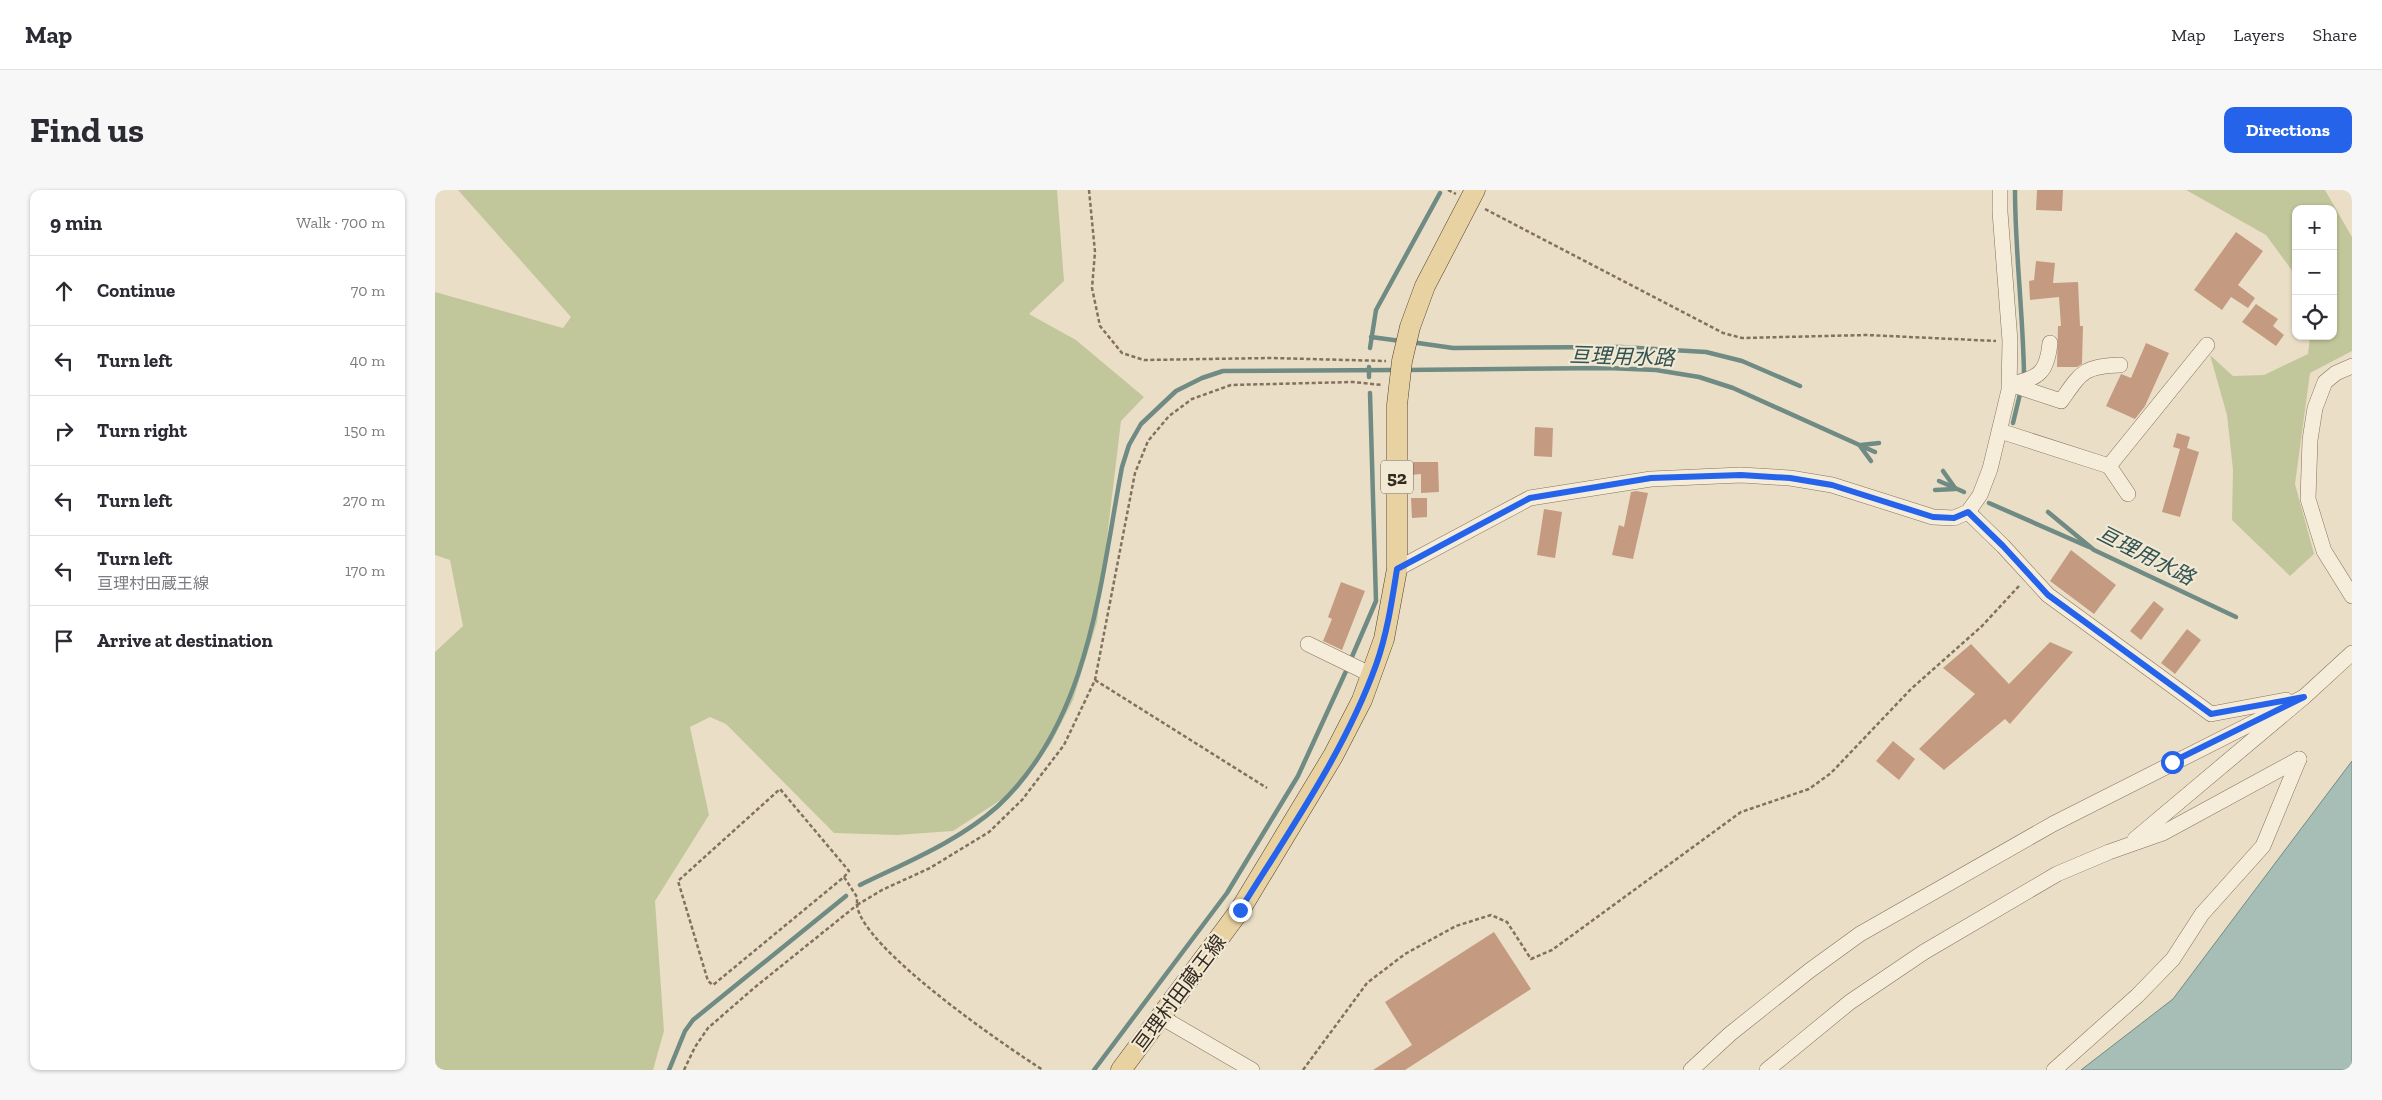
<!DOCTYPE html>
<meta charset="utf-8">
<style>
body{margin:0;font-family:"Zilla Slab","Noto Sans JP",serif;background:#f7f7f7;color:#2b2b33}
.controls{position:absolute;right:15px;top:15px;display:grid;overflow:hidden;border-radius:10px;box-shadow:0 1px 4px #0004}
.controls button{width:45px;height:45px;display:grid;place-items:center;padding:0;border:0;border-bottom:1px solid #e1e1e2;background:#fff;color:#2b2b33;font:25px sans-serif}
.stop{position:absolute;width:15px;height:15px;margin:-11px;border:4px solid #2563eb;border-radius:50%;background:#fff}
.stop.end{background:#2563eb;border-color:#fff;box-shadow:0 1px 5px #0008}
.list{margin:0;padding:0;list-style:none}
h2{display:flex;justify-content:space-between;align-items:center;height:65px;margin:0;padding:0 20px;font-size:21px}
h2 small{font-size:16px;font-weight:400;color:#7c7c81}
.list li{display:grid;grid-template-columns:32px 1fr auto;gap:15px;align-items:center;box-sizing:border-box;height:70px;padding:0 20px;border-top:1px solid #e1e1e2}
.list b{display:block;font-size:19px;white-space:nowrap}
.list p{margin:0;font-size:16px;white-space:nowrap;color:#7c7c81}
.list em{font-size:16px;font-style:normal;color:#7c7c81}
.icon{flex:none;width:28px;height:28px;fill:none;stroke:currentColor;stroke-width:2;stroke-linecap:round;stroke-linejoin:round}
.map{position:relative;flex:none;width:1917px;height:880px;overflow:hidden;border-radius:10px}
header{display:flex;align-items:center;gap:30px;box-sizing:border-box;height:70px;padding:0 25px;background:#fff;border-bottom:1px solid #e1e1e2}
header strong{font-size:24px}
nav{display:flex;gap:28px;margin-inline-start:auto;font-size:18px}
.intro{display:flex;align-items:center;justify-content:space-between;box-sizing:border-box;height:120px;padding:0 30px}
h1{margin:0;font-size:35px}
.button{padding:12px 22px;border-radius:10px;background:#2563eb;color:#fff;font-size:18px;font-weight:700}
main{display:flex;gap:30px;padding:0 30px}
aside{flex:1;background:#fff;border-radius:10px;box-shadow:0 1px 4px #0004}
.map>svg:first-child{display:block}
.green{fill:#c2c79b}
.water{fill:#a7beb7;stroke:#6f8b84}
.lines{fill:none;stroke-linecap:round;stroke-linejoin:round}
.stream{stroke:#6f8b84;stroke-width:4.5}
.building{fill:#c49b80}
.minor-casing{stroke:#83715e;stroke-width:16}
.major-casing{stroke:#524031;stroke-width:21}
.path{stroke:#83715e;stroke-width:2.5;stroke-dasharray:4 2.5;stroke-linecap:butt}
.minor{stroke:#f5ecd9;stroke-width:15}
.major{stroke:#e9d2a2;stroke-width:20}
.route{stroke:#2563eb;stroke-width:6}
.labels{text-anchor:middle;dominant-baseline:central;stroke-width:4.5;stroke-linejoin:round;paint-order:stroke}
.shield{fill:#f2e9d5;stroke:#6e6356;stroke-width:1}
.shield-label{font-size:19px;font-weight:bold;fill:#352a20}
.street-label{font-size:20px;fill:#352a20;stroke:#f2e9d5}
.water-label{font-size:21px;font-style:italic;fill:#315351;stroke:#f2e9d5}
</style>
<header>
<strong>Map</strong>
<nav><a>Map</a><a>Layers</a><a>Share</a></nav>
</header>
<div class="intro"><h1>Find us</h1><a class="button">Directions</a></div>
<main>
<aside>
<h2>9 min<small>Walk · 700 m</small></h2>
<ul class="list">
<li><svg class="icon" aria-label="ahead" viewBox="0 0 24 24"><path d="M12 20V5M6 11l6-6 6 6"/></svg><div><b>Continue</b></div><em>70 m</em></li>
<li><svg class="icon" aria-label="left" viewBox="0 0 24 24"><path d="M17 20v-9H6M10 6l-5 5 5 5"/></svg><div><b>Turn left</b></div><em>40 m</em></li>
<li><svg class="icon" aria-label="right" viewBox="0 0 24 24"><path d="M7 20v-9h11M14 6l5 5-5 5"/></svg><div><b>Turn right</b></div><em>150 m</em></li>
<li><svg class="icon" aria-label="left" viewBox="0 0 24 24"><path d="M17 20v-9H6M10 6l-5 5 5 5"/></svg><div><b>Turn left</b></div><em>270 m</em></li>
<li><svg class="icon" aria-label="left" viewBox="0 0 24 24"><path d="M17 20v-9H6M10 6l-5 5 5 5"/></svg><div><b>Turn left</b><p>亘理村田蔵王線</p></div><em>170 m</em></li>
<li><svg class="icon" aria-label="arrive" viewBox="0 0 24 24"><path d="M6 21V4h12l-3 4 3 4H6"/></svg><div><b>Arrive at destination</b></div></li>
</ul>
</aside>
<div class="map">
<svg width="1917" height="880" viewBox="0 0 1917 880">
<rect width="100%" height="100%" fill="#eadfc6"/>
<g class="green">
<path d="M 23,0 L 622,0 L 629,91 L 594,124 L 641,150 L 709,207 L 686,231 L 662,432 L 638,510 L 616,553 L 584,598 L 518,641 L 462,645 L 399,643 L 291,534 L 275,527 L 255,537 L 274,625 L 220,711 L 229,841 L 218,880 L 0,880 L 0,462 L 28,436 L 15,370 L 0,365 L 0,102 L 128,138 L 136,127 Z"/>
<path d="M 1751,0 L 1890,0 L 1917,47 L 1917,161 L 1875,183 L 1860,294 L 1879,364 L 1855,386 L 1797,330 L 1798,280 L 1792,225 L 1775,165 L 1798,186 L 1829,185 L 1873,164 L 1875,146 L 1898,146 L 1898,19 L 1861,19 L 1861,86 L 1831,45 Z"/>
</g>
<path class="water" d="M 1917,571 L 1917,880 L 1646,880 L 1738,809 Z"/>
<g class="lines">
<g class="stream">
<path d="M 1580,0 C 1580,61 1588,122 1589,184"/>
<path d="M 936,147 L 966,151"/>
<path d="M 976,152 L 1018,158 L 1185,157 L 1271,162 L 1307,171 L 1365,196"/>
<path d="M 935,158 L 941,120 L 1005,3"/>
<path d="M 934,177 L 934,187"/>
<path d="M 970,180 L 1172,178 L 1221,180 L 1264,187 L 1298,198 L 1440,262"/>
<path d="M 1578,233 L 1585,204"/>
<path d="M 1426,255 L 1444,253"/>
<path d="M 1425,256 L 1436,271"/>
<path d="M 1508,281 L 1520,298"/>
<path d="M 1504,291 L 1529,302"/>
<path d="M 1500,300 L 1520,299"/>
<path d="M 1554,313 L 1654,357"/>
<path d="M 1613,322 L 1659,360 L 1801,427"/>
<path d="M 916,469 L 941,411 L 935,203"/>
<path d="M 425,695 C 472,672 524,651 563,616 C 655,530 665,393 687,277 L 694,255 L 706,234 L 741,201 L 767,188 L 788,181 L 960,180"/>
<path d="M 234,880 L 250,841 L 258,830 L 411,706"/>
<path d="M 659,880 L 792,703 L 863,586 L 912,479"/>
</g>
</g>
<g class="building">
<path d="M 1602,0 L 1628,0 L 1627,21 L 1601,20 Z"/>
<path d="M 1801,42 L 1828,61 L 1803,95 L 1820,108 L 1813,118 L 1796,107 L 1787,120 L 1759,100 Z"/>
<path d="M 1601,71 L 1620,73 L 1618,93 L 1643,92 L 1645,136 L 1648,136 L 1647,174 L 1642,177 L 1622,177 L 1623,136 L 1626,136 L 1624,107 L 1595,110 L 1594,91 L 1599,90 Z"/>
<path d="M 1821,114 L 1843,129 L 1838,136 L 1849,145 L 1841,156 L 1807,132 Z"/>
<path d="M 1711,153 L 1734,163 L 1710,216 L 1700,229 L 1671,216 L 1686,184 L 1696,188 Z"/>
<path d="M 1100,237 L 1118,238 L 1117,267 L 1099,266 Z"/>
<path d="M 1742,243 L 1755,247 L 1752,258 L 1764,262 L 1745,327 L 1727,322 L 1745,259 L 1738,257 Z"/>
<path d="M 976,272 L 1003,272 L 1004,302 L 986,303 L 986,284 L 976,285 Z"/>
<path d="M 1201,301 L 1213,303 L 1198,369 L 1177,365 L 1184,335 L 1189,337 L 1196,302 Z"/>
<path d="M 976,308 L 992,308 L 992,327 L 977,328 Z"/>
<path d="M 1109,319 L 1127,322 L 1120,368 L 1102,365 Z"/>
<path d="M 1636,360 L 1681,395 L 1659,424 L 1615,391 Z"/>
<path d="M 906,392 L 930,401 L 907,460 L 888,451 L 897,429 L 893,427 Z"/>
<path d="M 1719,411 L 1729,419 L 1706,450 L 1695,441 Z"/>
<path d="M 1752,439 L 1766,450 L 1740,484 L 1726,473 Z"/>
<path d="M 1615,452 L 1638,462 L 1575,534 L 1570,529 L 1509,580 L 1484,559 L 1540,504 L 1508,478 L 1536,454 L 1574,494 Z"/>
<path d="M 1458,551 L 1480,569 L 1464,590 L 1441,571 Z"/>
<path d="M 1059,742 L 1096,799 L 970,880 L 938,880 L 977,855 L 950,812 Z"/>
</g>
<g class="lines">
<g class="minor-casing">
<g id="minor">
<path d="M 1917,176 L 1901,183 L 1890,192 L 1880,218 L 1875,250 L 1873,309 L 1889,361 L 1917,406"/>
<path d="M 1575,194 L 1626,211 C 1646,183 1648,176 1685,175"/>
<path d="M 1576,194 C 1605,188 1612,182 1615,153"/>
<path d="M 1565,241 L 1674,276 L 1772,155"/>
<path d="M 1674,276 L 1693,304"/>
<path d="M 1533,322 L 1568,356 L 1613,405 L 1776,524 L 1851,510"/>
<path d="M 962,379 L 1095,308 L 1216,289 L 1306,285 L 1355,288 L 1397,295 L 1498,327 L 1519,328 L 1533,322 L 1545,305 L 1555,279 L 1574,200 L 1575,151 L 1565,22 L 1565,0"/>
<path d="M 873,454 L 937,485"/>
<path d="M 1700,649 L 1869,507 L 1917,463"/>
<path d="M 726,827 L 817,880"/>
<path d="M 1256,880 L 1295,844 L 1374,781 L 1425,744 L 1618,634 L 1869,507"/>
<path d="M 1332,880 L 1415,812 L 1489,762 L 1622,684 L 1674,662 L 1728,643 L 1864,569"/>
<path d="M 1619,880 L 1702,806 L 1738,769 L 1767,724 L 1828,656 L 1864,569"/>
</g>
</g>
<g class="major-casing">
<path id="major" d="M 686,880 L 805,720 L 898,566 L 927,510 L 949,449 L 962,379 L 962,215 L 967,171 L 975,137 L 990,96 L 1040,0"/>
</g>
<g class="path">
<path d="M 654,0 L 660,62 L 657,98 L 665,136 L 687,163 L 709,170 L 835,168 L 951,171"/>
<path d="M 1013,0 L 1021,4"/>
<path d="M 1050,19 L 1288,143 L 1307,148 L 1432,145 L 1561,151"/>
<path d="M 660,490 L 832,598"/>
<path d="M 409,687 L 414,681 L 345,599 L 243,691 L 273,791 L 278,795 L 409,687 L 422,707 L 422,715"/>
<path d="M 422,715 L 447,700 L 495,678 L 554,642 L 587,610 L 629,555 L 660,490 L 700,283 L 713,251 L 734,226 L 757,209 L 796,195 L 918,192 L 947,195"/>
<path d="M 249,880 L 260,857 L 273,838 L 319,798 L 422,715 C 427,758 570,856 608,880"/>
<path d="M 868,880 L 932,793 L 970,764 L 1021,736 L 1056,725 L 1072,732 L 1096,769 L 1117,760 L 1306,622 L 1374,599 L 1396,583 L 1476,499 L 1547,436 L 1584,396"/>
</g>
<use href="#minor" class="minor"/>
<use href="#major" class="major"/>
</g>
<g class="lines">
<path class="route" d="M 805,720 C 853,643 910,561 941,475 C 952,444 957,411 962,379 L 1095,308 L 1216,288 L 1306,285 L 1355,288 L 1397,295 L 1498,327 L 1519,328 L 1533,322 L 1568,356 L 1613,405 L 1776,524 L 1869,507 L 1737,572"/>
</g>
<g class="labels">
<rect class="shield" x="946" y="270.5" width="32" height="33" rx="4"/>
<g class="shield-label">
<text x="962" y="287">52</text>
</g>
<g class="street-label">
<text transform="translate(744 803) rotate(-53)">亘理村田蔵王線</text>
</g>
<g class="water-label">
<text transform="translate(1187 166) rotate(2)">亘理用水路</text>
<text transform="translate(1711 365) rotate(27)">亘理用水路</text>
</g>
</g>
</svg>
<div class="controls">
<button>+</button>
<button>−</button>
<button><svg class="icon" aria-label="locate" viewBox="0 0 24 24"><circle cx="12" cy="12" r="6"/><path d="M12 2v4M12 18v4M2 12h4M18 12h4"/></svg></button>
</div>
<div class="stop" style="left:1737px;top:572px"></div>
<div class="stop end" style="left:805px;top:720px"></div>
</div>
</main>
